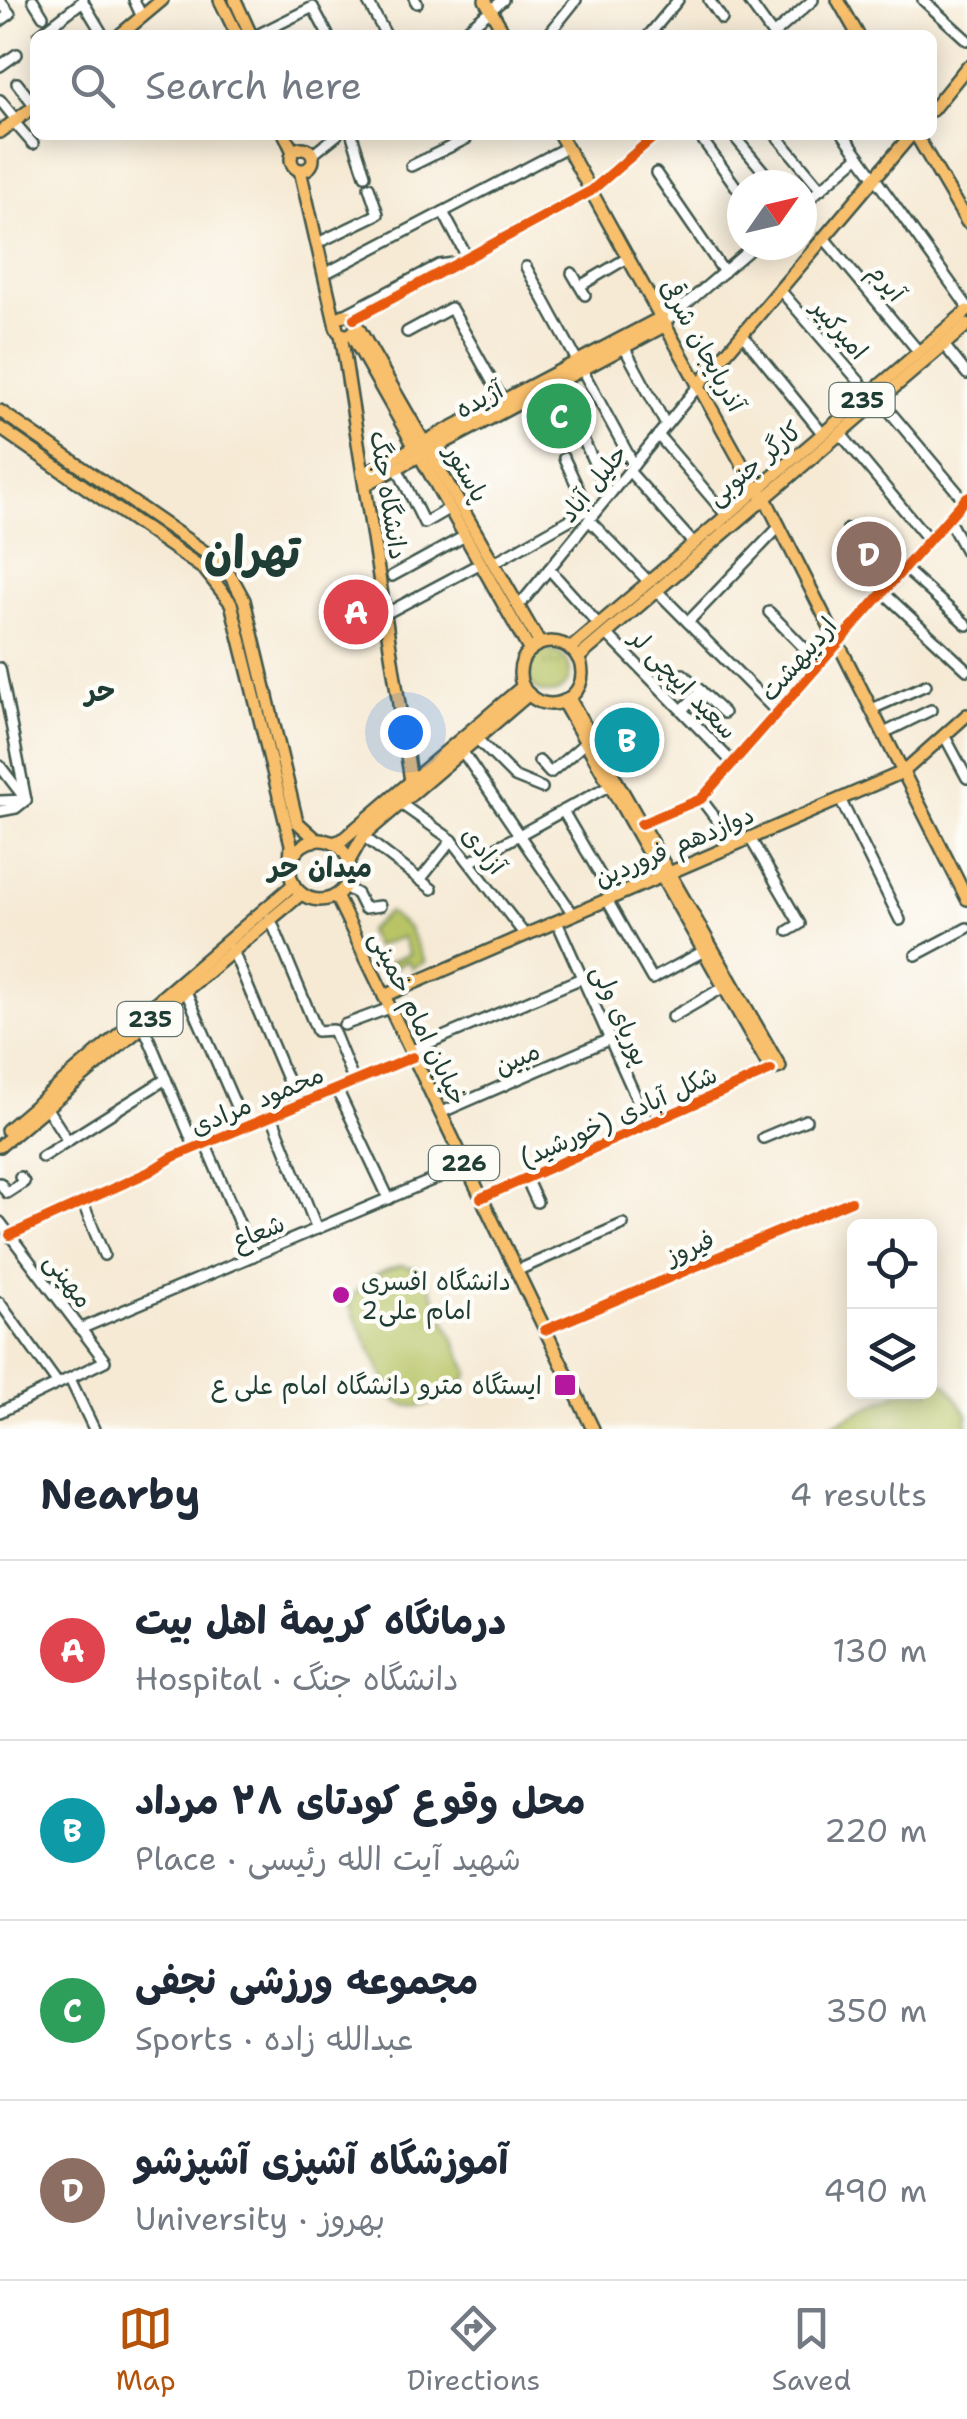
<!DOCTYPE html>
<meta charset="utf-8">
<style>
body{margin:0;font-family:"Shantell Sans","Playpen Sans Arabic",sans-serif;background:#f6f6f7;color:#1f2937}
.controls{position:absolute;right:30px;bottom:30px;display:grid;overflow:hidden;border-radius:15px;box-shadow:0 5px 25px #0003}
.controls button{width:90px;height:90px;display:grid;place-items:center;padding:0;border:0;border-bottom:2px solid #e0e1e3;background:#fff;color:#1f2937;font:50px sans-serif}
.compass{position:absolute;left:727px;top:170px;width:90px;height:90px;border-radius:50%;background:#fff;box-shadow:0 5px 25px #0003;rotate:56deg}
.you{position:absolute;left:405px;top:732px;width:35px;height:35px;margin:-25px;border:8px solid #fff;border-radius:50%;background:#1a73e8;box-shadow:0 0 0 15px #1a73e833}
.badge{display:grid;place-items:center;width:65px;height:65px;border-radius:50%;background:#b45309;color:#fff;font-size:32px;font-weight:700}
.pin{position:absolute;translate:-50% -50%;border:5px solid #fff;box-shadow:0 2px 10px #0006}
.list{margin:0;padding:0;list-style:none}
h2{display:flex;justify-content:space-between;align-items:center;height:130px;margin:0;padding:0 40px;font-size:42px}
h2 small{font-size:32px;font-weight:400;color:#747a83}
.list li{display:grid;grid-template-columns:65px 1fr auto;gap:30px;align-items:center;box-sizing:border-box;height:180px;padding:0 40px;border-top:2px solid #e0e1e3}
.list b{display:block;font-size:38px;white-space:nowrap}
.list p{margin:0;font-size:32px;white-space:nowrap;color:#747a83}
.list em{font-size:32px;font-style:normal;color:#747a83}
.icon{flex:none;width:55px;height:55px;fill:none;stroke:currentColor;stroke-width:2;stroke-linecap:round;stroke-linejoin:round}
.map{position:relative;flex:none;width:967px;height:1429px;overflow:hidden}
.search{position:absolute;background:#fff;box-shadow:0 5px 25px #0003;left:30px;right:30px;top:30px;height:110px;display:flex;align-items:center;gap:25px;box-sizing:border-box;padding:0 35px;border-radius:15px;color:#747a83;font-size:38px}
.sheet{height:850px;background:#fff}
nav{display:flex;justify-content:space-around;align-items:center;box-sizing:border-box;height:140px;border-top:2px solid #e0e1e3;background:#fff;font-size:28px;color:#747a83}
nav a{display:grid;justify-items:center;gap:5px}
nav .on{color:#b45309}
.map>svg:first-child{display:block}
.grass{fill:url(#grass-tufts);stroke:#6c804d;stroke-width:2.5}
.green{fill:#b8c466;stroke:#6c804d;stroke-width:2.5}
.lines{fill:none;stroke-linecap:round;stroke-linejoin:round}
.minor-casing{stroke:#3f574c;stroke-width:14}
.major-casing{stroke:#3f574c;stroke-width:16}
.minor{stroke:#fff;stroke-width:9}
.major{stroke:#f8bf6c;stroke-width:11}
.cycleway-casing{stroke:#fdfcf7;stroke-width:16}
.cycleway{stroke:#e8590c;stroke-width:10}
.poi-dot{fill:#b5179e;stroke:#fdfcf7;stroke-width:4}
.labels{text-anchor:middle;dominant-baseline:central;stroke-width:9;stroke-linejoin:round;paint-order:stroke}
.shield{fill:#fdfcf7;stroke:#62766e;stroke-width:2.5}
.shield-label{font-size:22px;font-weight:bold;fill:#1f3d34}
.street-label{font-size:25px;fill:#1f3d34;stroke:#fdfcf7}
.poi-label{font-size:25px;fill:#1f3d34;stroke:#fdfcf7;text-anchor:start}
.neighbourhood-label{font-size:28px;font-weight:bold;fill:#1f3d34;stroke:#fdfcf7}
.town-label{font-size:45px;font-weight:bold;fill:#1f3d34;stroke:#fdfcf7}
</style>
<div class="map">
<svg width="967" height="1429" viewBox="0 0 967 1429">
<defs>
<pattern id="grass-tufts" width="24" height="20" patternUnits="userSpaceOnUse" patternTransform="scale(2.5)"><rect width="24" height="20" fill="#b8c466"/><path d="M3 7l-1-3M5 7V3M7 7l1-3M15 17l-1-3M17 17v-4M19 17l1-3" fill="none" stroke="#95a055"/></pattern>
</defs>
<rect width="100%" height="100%" fill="#fdfcf7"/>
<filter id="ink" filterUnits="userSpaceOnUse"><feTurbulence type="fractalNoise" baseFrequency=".01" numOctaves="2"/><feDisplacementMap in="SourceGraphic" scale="20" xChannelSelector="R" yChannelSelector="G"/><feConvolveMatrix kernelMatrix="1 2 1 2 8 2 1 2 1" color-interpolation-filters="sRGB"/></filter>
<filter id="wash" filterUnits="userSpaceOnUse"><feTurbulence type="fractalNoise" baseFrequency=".0048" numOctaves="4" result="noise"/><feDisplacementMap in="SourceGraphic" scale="40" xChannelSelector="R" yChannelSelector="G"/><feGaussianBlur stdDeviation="2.25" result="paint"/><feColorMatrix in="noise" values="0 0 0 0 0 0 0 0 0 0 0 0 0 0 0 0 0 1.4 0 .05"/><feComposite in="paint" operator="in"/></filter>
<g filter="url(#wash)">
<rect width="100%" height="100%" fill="#f6ead5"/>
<circle class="grass" cx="549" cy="672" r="21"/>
<g class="green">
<path d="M 388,912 L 409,928 L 425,962 L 412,968 L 408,961 L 393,967 L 402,984 L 392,988 L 382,965 L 409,954 L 402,937 L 375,947 L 367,931 Z"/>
<path d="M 401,1265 L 422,1269 L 469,1373 C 457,1397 415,1418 394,1399 L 349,1305 C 360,1280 375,1273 401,1265 Z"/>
<path d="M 930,1379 L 947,1384 L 967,1414 L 967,1429 L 823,1429 L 900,1392 L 930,1392 Z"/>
</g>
</g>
<g filter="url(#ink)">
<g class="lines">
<g class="minor-casing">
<g id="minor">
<path d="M 33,0 L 43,16"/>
<path d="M 82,0 L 103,35"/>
<path d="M 134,0 L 142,17"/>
<path d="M 415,0 L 417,3"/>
<path d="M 709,0 L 722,19"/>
<path d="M 748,0 L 773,35 L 813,0"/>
<path d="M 923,0 L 967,40"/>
<path d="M 0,1 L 10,14 L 0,21"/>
<path d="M 368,2 L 386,35"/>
<path d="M 39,35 L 83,1"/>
<path d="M 257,35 L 313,7 L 328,35"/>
<path d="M 460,35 L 503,0"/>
<path d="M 548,35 L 576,0"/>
<path d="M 649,35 L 678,0"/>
<path d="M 0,66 L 17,54"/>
<path d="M 17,83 L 35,106"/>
<path d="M 0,100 L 17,121"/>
<path d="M 14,122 L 33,144"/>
<path d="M 352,135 L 365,175"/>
<path d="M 699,135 L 742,195"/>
<path d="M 733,135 L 775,185"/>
<path d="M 776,135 L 821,189"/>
<path d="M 844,135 L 967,306"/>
<path d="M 312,155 L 337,135"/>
<path d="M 411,166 L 466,139"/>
<path d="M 656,173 L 724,272"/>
<path d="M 802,205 L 859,156"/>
<path d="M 443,212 L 467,257"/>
<path d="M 824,238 L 919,352"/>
<path d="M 324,240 L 378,214 L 369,187"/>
<path d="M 526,267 L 634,465"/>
<path d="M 330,271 L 567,147"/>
<path d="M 572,273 L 585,295"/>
<path d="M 580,286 L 629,257"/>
<path d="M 780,290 L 870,394"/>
<path d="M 344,315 L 439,265 L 454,263"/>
<path d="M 354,319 L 591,191 L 656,135"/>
<path d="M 665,322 L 755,245"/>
<path d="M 407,332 L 451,308 L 503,401"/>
<path d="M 742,334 L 823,434"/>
<path d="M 944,345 L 967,374"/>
<path d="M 624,347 L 666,425"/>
<path d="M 557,383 L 609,495"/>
<path d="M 880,400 L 964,500"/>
<path d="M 840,433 L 929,540"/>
<path d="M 658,435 L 727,516"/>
<path d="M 564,458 L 590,514"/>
<path d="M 397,468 L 424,523 L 450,508"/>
<path d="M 629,471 L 694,544"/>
<path d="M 948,519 L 967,553"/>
<path d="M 589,520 L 649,582"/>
<path d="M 848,529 L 891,584"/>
<path d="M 493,563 L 587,510"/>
<path d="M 904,568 L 967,625"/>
<path d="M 549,569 L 599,625"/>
<path d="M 392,576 L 465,536"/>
<path d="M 657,591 L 777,712"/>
<path d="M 883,592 L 967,670"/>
<path d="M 518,607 L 699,385"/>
<path d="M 769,612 L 820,664"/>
<path d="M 385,614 L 481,563"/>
<path d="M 688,622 L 780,526"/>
<path d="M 607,634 L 733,763"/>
<path d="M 0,668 L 26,800"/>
<path d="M 683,674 L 724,713"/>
<path d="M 872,709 L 926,685"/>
<path d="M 682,710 L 701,691"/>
<path d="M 884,733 L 931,710"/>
<path d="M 944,735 L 967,778"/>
<path d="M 477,739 L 515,777 L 542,788"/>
<path d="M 462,751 L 573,914"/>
<path d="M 539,761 L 550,773 L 586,742"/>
<path d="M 0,766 L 23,796"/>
<path d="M 701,799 L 735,844"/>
<path d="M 840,799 L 900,920"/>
<path d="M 0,801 L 26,800"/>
<path d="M 401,804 L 452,840 L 525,935"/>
<path d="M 0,811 L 16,808 L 26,800"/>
<path d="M 563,811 L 613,897"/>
<path d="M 641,824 L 701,799 L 967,497"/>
<path d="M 363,836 L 432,889"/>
<path d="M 750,838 L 800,924 L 788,931"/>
<path d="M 470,862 L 610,785"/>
<path d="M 420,880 L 452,840"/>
<path d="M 345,887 L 357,894 L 364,908 L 380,906"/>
<path d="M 607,900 L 652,979 L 704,951"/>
<path d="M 270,918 L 317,1031 L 333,1030 L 354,1082"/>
<path d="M 557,922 L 648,1124"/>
<path d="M 232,949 L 298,1105"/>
<path d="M 916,955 L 967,928"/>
<path d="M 184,987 L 245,1127"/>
<path d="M 672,1017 L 724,987"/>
<path d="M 143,1025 L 195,1148"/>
<path d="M 344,1025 L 390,1008"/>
<path d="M 410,1051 L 582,978"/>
<path d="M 337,1089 L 389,1199"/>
<path d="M 46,1107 L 68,1141"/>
<path d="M 440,1113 L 610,1039"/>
<path d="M 272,1116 L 317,1229"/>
<path d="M 763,1138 L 806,1120"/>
<path d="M 205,1143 L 253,1256"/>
<path d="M 42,1157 L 166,1079"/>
<path d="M 526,1178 L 537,1202"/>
<path d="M 0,1183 L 7,1193 L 24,1182 L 20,1177"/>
<path d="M 481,1198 L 771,1070"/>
<path d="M 83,1203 L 104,1255"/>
<path d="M 0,1222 L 105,1361 L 0,1412"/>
<path d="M 10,1235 L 149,1172 L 173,1157 L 413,1057"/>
<path d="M 516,1271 L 623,1224"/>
<path d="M 0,1303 L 58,1384"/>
<path d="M 80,1329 L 451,1172"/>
<path d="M 545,1330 L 851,1201"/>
<path d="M 70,1379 L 94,1429"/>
</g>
</g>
<g class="major-casing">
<g id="major">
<path d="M 220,0 L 237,35"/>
<path d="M 235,0 L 251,35"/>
<path d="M 485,0 L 505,35"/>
<path d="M 838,0 L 858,35"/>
<path d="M 120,35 L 162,0"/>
<path d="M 932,110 L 967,67"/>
<path d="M 0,132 L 35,106"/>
<path d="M 285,135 L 293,152"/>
<path d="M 560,135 L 753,484 L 765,498 L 967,899"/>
<path d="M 916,135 L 967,222"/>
<circle cx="302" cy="159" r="11"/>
<path d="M 300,170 L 336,327"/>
<circle cx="346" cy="325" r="10"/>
<path d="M 356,324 L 540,644"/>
<path d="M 341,334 L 411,781"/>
<path d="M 351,334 L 530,651"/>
<path d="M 699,385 L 911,135"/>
<path d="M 0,411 L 215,559 L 232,578 L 244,600 L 297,822 L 317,840"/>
<path d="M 0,428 L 205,570 L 231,603 L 291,844 L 290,862"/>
<path d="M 363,474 L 662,317"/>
<path d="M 365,485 L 666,325"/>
<circle cx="551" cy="673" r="31"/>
<path d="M 570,649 L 967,311"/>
<path d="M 578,658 L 967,325"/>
<path d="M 563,702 L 771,1070 L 780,1067 L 569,698"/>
<circle cx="320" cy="870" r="30"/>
<path d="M 333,843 L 342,840 L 523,686"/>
<path d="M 349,861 L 363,836 L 529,694"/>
<path d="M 336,896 L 593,1429"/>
<path d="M 384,996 L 903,772 L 967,715"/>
<path d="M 7,1130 L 293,885"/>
<path d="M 0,1146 L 301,894"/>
</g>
</g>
<use href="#minor" class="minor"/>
<use href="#major" class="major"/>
<g class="cycleway-casing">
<g id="cycleway">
<path d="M 354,319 L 591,191 L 656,135"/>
<path d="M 641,824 L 701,799 L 967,497"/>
<path d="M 481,1198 L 771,1070"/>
<path d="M 10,1235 L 149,1172 L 173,1157 L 413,1057"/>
<path d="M 545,1330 L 851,1201"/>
</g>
</g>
<use href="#cycleway" class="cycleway"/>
</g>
</g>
<g class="poi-dot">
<circle cx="341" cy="1295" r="10"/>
<rect x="553" y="1373" width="24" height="24" rx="5"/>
</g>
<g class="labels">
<g class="shield">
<rect x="829.5" y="383" width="65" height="34" rx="8"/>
<rect x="117.5" y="1002" width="65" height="34" rx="8"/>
<rect x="429" y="1146" width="70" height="34" rx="8"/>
</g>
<g class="shield-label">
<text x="862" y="400">235</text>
<text x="150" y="1019">235</text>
<text x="464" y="1163">226</text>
</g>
<g class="street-label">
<text transform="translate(887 282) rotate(50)">آیرم</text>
<text transform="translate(840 329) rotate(49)">امیرکبیر</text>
<text transform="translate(703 345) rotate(61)">آذربایجان شرقی</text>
<text transform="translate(479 399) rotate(-28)">آژیده</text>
<text transform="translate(754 463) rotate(-40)">کارگر جنوبی</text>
<text transform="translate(467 473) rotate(60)">پاستور</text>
<text transform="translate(593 483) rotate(-51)">جلیل آباد</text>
<text transform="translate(389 495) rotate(81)">دانشگاه جنگ</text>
<text transform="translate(798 659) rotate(-49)">اردیبهشت</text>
<text transform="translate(684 684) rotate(46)">سعید ایپچی لر</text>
<text transform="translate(674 846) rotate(-23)">دوازدهم فروردین</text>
<text transform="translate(484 850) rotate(51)">آزادی</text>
<text transform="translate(621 1015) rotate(66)">پوریای ولی</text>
<text transform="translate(419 1018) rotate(64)">خیابان امام خمینی</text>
<text transform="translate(517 1058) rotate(-24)">مبین</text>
<text transform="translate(257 1100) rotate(-23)">محمود مرادی</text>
<text transform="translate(618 1116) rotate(-24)">شکل آبادی (خورشید)</text>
<text transform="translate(258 1232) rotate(-23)">شعاع</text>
<text transform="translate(690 1247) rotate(-23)">فیروز</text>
<text transform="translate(69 1280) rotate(53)">مهینی</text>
</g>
<g class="poi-label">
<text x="361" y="1281">دانشگاه افسری<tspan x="361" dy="29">امام علی2</tspan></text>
<text x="542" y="1385" text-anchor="end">ایستگاه مترو دانشگاه امام علی ع</text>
</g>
<g class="neighbourhood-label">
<text x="100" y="691">حر</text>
<text x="320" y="867">میدان حر</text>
</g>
<g class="town-label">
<text x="252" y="552">تهران</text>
</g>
</g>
</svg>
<div class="controls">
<button><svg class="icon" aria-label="locate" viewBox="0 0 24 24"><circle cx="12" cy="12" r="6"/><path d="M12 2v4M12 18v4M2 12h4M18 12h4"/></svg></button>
<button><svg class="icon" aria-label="layers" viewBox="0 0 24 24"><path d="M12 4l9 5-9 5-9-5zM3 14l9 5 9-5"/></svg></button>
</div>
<svg class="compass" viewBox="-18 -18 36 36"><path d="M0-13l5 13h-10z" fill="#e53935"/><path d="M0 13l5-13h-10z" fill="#747a83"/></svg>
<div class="you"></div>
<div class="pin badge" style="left:356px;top:612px;background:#e0444e">A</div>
<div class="pin badge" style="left:627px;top:740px;background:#0f9aa8">B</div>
<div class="pin badge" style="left:559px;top:416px;background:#2e9e5b">C</div>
<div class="pin badge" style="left:869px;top:554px;background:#8d6e63">D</div>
<div class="search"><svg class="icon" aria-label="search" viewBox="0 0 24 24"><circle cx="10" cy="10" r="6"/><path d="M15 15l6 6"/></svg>Search here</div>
</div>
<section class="sheet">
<h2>Nearby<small>4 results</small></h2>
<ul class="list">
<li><span class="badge" style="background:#e0444e">A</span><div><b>درمانگاه کریمهٔ اهل بیت</b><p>Hospital · دانشگاه جنگ</p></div><em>130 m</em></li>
<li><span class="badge" style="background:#0f9aa8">B</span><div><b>محل وقوع کودتای ۲۸ مرداد</b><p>Place · شهید آیت الله رئیسی</p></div><em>220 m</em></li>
<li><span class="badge" style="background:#2e9e5b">C</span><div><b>مجموعه ورزشی نجفی</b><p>Sports · عبدالله زاده</p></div><em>350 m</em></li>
<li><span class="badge" style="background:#8d6e63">D</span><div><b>آموزشگاه آشپزی آشپزشو</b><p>University · بهروز</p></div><em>490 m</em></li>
</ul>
</section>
<nav>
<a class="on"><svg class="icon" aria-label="map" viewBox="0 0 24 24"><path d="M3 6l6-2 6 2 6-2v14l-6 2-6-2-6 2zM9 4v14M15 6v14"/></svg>Map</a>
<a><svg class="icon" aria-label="directions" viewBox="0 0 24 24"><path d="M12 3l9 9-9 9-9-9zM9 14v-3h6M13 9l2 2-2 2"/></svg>Directions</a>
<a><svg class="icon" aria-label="saved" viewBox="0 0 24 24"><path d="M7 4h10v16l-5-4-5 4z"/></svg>Saved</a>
</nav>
